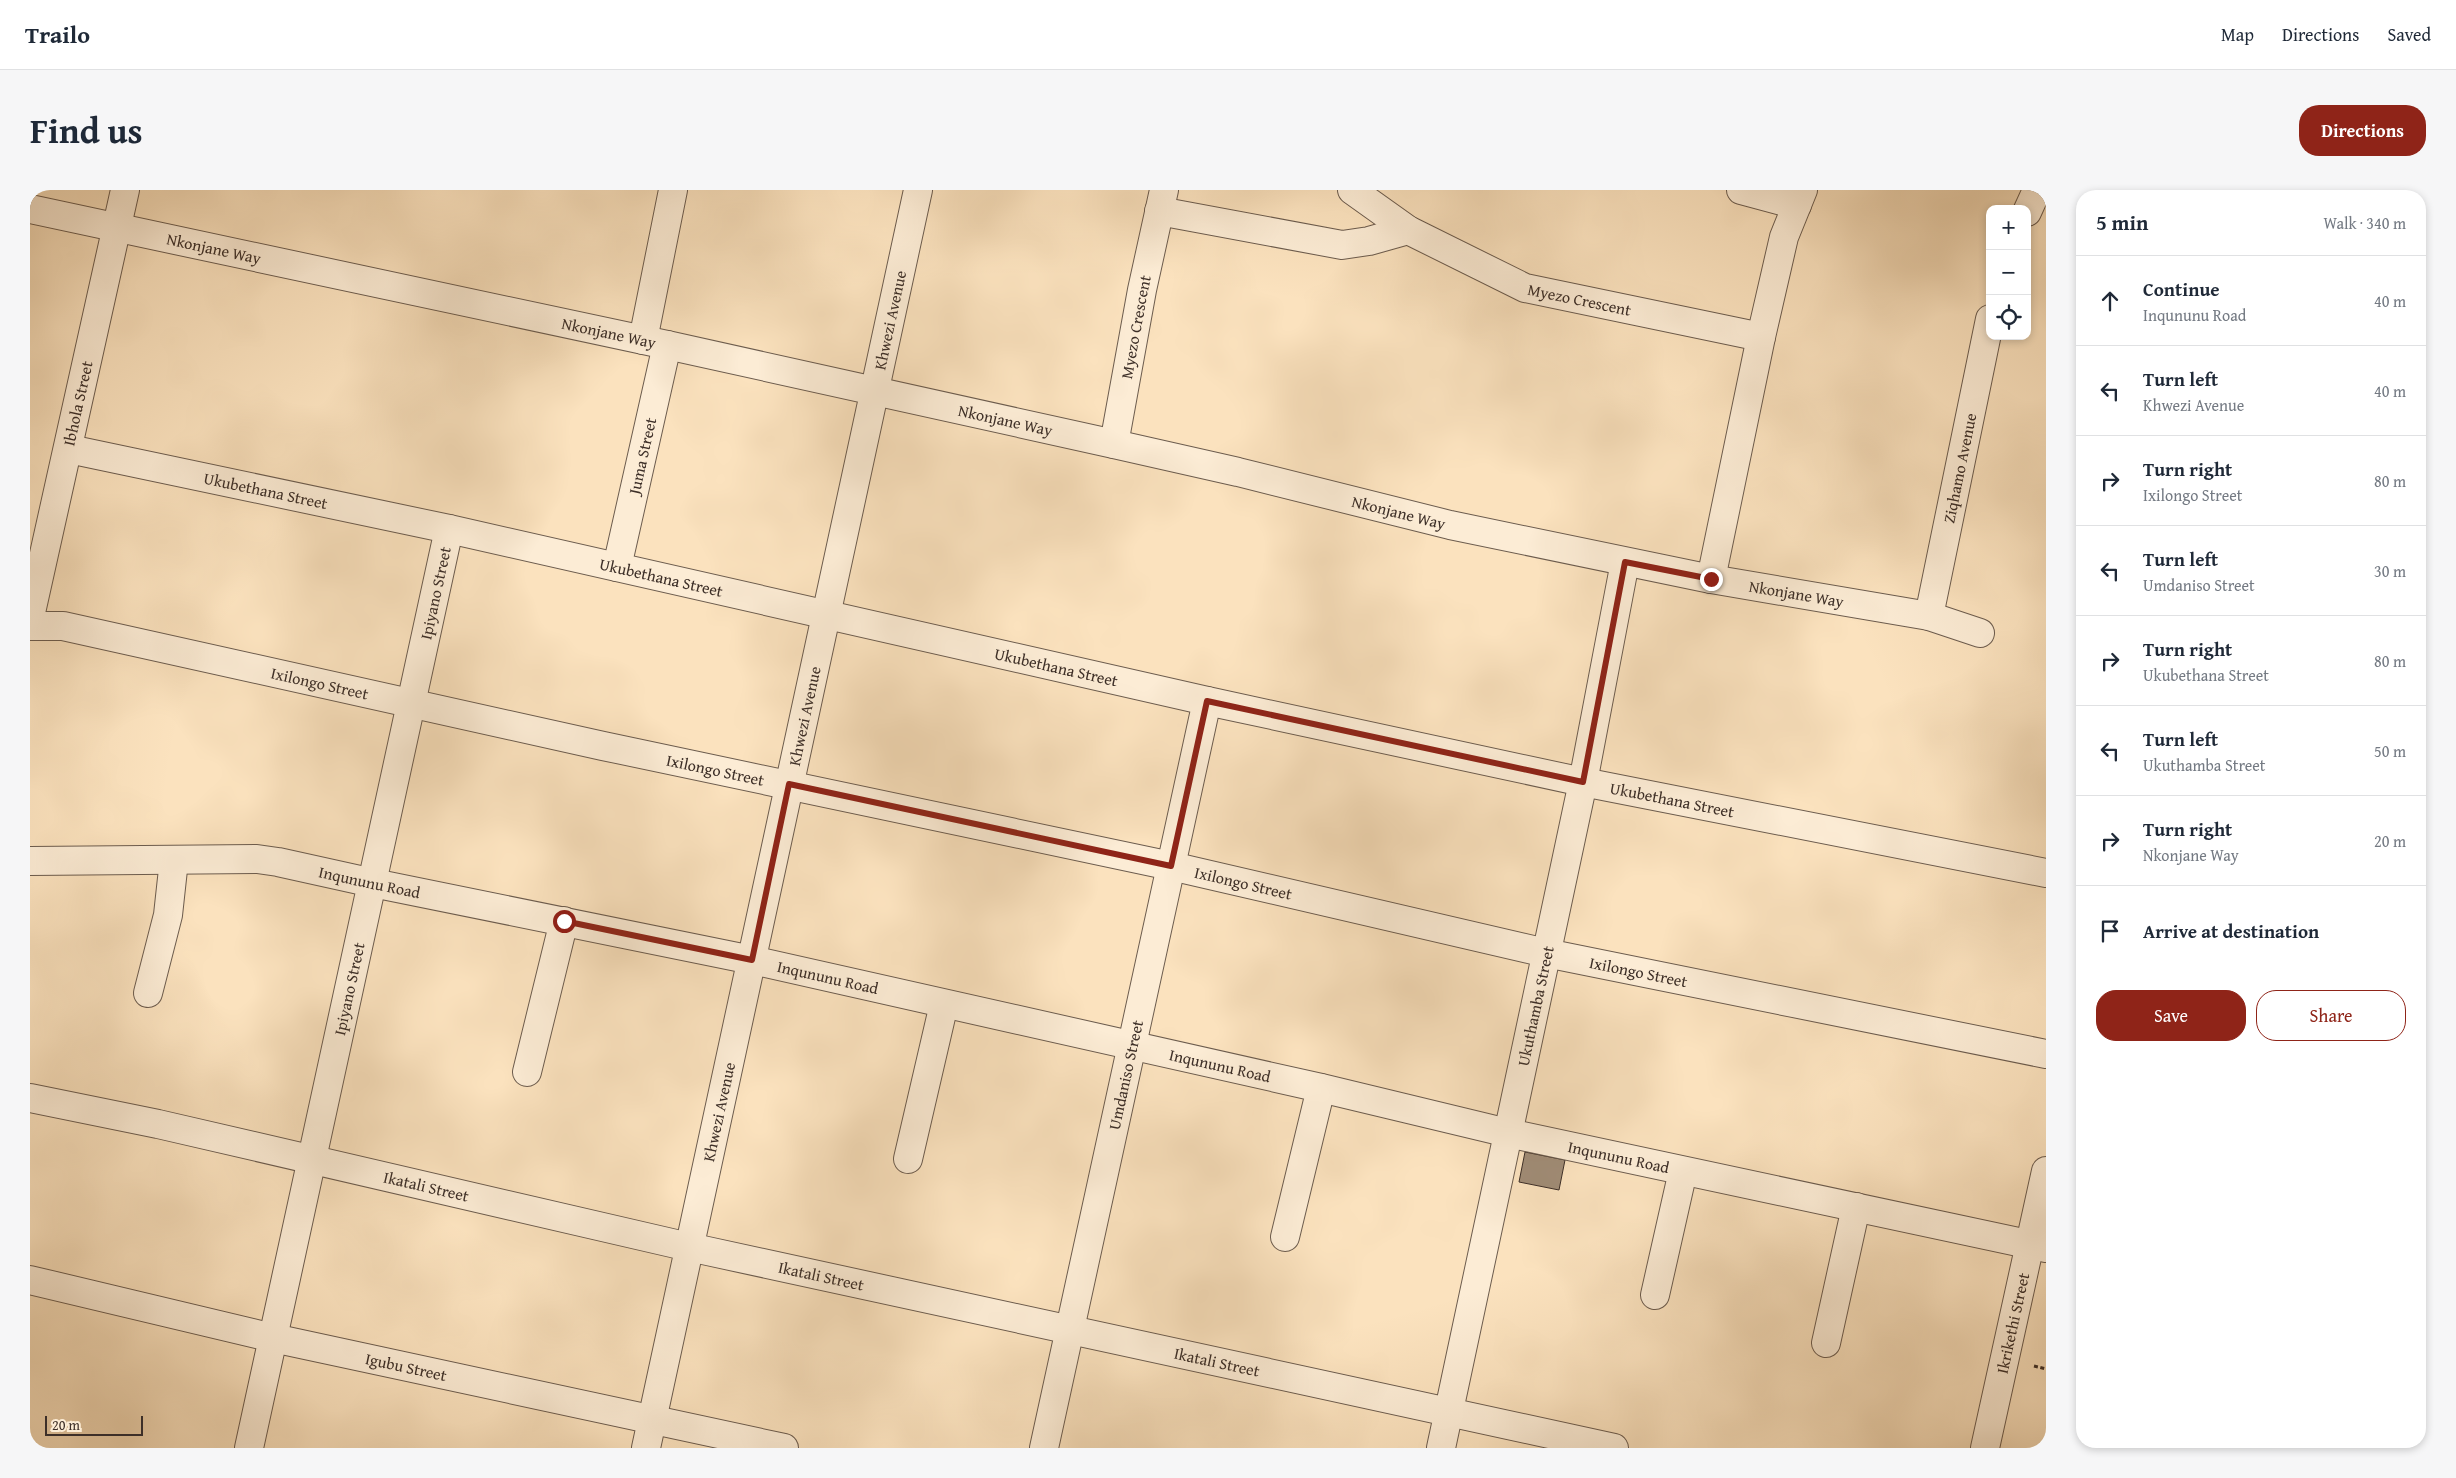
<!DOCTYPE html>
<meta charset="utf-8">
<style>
body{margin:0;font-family:"Gentium Book Plus",serif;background:#f6f6f7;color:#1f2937}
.controls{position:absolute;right:15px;top:15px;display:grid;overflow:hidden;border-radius:10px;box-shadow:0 2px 8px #0003}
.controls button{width:45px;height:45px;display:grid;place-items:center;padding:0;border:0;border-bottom:1px solid #e0e1e3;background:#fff;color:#1f2937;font:25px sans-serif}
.scale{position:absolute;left:15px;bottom:12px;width:98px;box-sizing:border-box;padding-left:5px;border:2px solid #3d2f28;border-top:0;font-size:14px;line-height:18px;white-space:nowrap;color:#3d2f28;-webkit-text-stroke:4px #fcecd5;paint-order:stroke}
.stop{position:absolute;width:15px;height:15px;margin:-11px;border:4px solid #8f2418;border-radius:50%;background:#fff}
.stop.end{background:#8f2418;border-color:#fff;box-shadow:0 1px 5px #0008}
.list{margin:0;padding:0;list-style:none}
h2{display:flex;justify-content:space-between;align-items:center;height:65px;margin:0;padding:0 20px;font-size:21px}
h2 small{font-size:16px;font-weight:400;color:#747a83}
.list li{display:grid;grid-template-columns:32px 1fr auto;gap:15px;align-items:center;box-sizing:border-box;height:90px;padding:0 20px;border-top:1px solid #e0e1e3}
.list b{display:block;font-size:19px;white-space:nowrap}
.list p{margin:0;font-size:16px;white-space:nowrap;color:#747a83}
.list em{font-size:16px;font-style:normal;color:#747a83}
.actions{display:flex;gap:10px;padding:15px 20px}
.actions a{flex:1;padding:11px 0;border:1px solid #8f2418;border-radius:20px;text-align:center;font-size:18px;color:#8f2418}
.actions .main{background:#8f2418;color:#fff}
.icon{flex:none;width:28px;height:28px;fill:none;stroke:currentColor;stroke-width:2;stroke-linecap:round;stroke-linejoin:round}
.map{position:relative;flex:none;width:2016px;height:1258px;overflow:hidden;border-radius:20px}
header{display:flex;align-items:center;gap:30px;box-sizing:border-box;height:70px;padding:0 25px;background:#fff;border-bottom:1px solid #e0e1e3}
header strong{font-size:24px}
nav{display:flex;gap:28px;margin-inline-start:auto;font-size:18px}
.intro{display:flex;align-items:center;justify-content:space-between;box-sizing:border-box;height:120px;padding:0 30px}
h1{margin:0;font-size:35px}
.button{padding:12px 22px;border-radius:20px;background:#8f2418;color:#fff;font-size:18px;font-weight:700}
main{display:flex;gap:30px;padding:0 30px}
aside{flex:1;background:#fff;border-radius:20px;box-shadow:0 2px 8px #0003}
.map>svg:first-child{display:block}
.building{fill:#a08c76;stroke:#3d2f28}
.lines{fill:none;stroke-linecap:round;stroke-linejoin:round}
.minor-casing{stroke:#6c5c4e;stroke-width:30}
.path{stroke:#3d2f28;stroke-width:3;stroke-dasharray:4 2.5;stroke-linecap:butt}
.minor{stroke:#fcecd5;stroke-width:28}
.route{stroke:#8f2418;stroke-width:6}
.labels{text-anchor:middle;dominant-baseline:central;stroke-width:4;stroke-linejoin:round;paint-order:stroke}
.street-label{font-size:16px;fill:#3d2f28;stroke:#fcecd5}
</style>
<header>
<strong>Trailo</strong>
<nav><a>Map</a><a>Directions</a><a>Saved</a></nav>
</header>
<div class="intro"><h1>Find us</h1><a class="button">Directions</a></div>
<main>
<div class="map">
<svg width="2016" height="1258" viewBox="0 0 2016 1258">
<rect width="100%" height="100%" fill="#fbe2be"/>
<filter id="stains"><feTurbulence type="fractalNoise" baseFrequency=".004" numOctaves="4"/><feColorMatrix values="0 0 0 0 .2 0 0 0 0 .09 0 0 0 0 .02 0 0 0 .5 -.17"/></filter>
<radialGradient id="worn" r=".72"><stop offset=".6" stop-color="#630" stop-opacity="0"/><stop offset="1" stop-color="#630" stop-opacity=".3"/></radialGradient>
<path class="building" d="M 1495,962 L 1535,970 L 1529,1000 L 1489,992 Z"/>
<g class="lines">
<g class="minor-casing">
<g id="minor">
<path id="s1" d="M 1322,0 L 1378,40 L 1495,98 L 1731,147"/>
<path d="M 1711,0 L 1767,15"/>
<path id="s2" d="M 0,19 L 637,155 L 1084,254 L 1208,282 L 1420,335 L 1681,389 L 1899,426 L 1950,443"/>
<path d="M 1129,21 L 1312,55 L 1339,51 L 1378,40"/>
<path d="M 1997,22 L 2007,0"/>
<path d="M 613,150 L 643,0"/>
<path id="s3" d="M 1084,254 L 1112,100 L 1134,0"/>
<path id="s4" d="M 39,259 L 419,339 L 1177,511 L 1553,592 L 2016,683"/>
<path id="s5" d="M 587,377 L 637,155"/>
<path d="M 1681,389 L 1731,147 L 1754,47 L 1773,0"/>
<path id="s6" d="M 1899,426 L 1960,129"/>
<path id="s7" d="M 0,427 L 95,0"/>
<path id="s8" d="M 0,436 L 33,436 L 573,556 L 1141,676 L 1516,763 L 2016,864"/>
<path id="s9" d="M 0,671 L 227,669 L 248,672 L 343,693 L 722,770 L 1291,898 L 1478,943 L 2016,1058"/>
<path d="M 118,803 L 138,725 L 144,670"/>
<path d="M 497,882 L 534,731"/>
<path id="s10" d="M 0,908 L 128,934 L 659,1057 L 1584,1258"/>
<path d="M 878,969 L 914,814"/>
<path d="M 1255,1047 L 1291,898"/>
<path id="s11" d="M 0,1090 L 243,1148 L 754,1258"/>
<path d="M 1625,1105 L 1653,981"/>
<path d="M 1796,1153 L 1826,1017"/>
<path id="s12" d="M 219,1258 C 285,951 353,645 419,339"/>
<path id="s13" d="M 616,1258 L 888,0"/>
<path id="s14" d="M 1014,1258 L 1177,511"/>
<path id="s15" d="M 1411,1258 L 1553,592 L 1595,372"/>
<path id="s16" d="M 1955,1258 L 2016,981"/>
</g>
</g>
<path class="path" d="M 2004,1176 L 2016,1179"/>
<use href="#minor" class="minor"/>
</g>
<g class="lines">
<path class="route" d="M 534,731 L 722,770 L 759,594 L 1141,676 L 1177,511 L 1553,592 L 1595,372 L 1681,389"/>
</g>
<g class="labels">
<g class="street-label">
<text stroke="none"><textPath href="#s2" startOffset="188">Nkonjane Way</textPath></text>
<text stroke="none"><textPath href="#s1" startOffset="255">Myezo Crescent</textPath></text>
<text stroke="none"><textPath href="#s13" startOffset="1154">Khwezi Avenue</textPath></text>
<text stroke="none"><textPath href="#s3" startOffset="119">Myezo Crescent</textPath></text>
<text stroke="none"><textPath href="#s2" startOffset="592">Nkonjane Way</textPath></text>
<text stroke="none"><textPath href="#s7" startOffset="219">Ibhola Street</textPath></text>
<text stroke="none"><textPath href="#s2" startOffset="998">Nkonjane Way</textPath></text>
<text stroke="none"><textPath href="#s5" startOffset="114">Juma Street</textPath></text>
<text stroke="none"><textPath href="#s6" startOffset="151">Ziqhamo Avenue</textPath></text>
<text stroke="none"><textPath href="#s4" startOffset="201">Ukubethana Street</textPath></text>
<text stroke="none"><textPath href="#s2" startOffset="1402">Nkonjane Way</textPath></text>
<text stroke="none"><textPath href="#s4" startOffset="606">Ukubethana Street</textPath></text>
<text stroke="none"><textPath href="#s12" startOffset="875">Ipiyano Street</textPath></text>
<text stroke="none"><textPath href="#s2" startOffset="1808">Nkonjane Way</textPath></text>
<text stroke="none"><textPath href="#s4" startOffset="1011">Ukubethana Street</textPath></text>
<text stroke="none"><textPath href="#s8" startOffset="296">Ixilongo Street</textPath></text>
<text stroke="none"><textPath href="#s13" startOffset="749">Khwezi Avenue</textPath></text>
<text stroke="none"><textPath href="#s8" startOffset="701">Ixilongo Street</textPath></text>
<text stroke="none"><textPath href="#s4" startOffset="1641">Ukubethana Street</textPath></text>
<text stroke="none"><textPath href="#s9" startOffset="342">Inqununu Road</textPath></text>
<text stroke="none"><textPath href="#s8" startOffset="1241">Ixilongo Street</textPath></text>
<text stroke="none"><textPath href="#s8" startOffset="1646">Ixilongo Street</textPath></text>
<text stroke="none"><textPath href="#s9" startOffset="810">Inqununu Road</textPath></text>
<text stroke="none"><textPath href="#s12" startOffset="470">Ipiyano Street</textPath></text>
<text stroke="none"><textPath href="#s15" startOffset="452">Ukuthamba Street</textPath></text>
<text stroke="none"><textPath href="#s9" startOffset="1212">Inqununu Road</textPath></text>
<text stroke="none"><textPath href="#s14" startOffset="382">Umdaniso Street</textPath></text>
<text stroke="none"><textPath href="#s13" startOffset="344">Khwezi Avenue</textPath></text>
<text stroke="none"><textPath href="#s9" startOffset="1621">Inqununu Road</textPath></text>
<text stroke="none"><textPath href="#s10" startOffset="406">Ikatali Street</textPath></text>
<text stroke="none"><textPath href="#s10" startOffset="811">Ikatali Street</textPath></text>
<text stroke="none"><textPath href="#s16" startOffset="128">Ikrikethi Street</textPath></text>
<text stroke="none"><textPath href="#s10" startOffset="1216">Ikatali Street</textPath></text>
<text stroke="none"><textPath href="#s11" startOffset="386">Igubu Street</textPath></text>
</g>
</g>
<rect width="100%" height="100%" filter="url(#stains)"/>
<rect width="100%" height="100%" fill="url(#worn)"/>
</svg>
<div class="controls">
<button>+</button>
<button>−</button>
<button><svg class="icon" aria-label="locate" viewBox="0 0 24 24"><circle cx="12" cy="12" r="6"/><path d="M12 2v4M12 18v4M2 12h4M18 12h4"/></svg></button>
</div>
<div class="scale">20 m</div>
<div class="stop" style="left:534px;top:731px"></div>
<div class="stop end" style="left:1681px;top:389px"></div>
</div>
<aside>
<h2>5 min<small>Walk · 340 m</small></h2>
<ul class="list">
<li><svg class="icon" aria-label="ahead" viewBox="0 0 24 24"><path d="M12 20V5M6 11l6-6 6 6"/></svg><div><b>Continue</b><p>Inqununu Road</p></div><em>40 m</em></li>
<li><svg class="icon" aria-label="left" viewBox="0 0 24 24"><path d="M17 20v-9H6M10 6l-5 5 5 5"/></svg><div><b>Turn left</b><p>Khwezi Avenue</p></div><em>40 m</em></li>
<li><svg class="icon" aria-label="right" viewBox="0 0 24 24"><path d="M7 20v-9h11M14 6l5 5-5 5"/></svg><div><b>Turn right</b><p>Ixilongo Street</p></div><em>80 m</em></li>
<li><svg class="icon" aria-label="left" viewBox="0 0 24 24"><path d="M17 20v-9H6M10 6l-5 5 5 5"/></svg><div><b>Turn left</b><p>Umdaniso Street</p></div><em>30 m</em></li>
<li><svg class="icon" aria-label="right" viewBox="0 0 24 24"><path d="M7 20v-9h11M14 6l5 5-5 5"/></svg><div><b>Turn right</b><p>Ukubethana Street</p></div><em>80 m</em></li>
<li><svg class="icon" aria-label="left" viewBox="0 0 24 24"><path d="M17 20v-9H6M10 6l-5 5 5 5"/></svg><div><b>Turn left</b><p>Ukuthamba Street</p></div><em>50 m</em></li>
<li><svg class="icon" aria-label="right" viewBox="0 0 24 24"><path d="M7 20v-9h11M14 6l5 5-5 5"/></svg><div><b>Turn right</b><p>Nkonjane Way</p></div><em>20 m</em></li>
<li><svg class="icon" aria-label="arrive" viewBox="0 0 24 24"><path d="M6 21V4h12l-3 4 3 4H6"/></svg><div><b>Arrive at destination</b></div></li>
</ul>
<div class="actions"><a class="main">Save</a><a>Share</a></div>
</aside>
</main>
